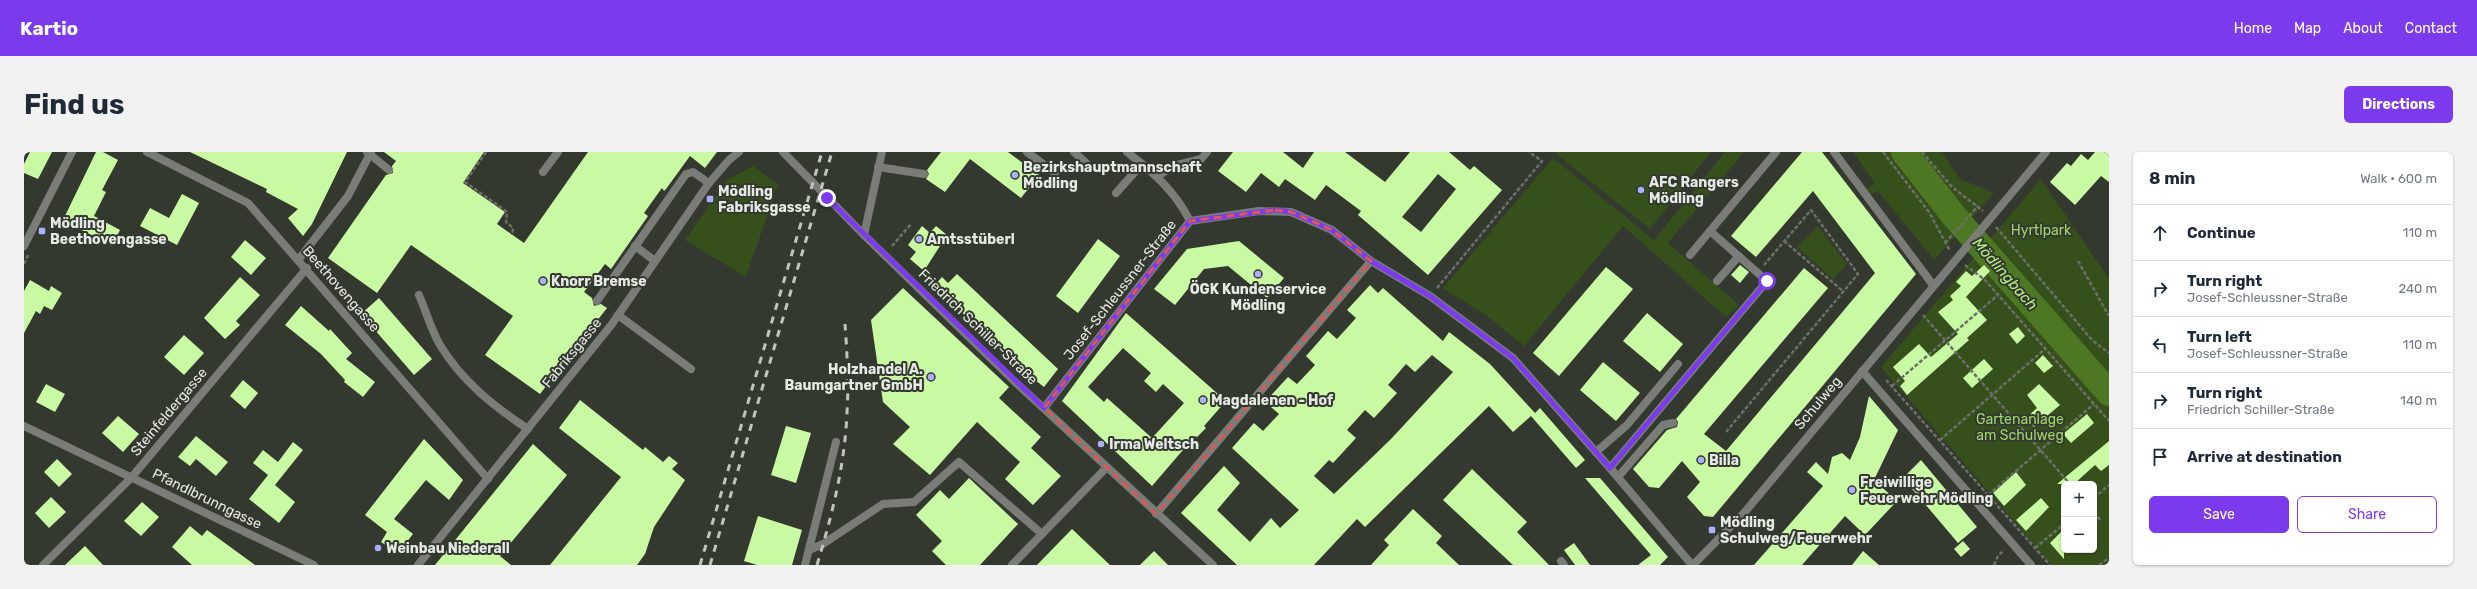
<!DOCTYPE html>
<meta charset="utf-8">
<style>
body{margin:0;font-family:Rubik,sans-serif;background:#f2f2f3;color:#1f2937}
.controls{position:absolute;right:12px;bottom:12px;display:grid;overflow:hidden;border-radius:6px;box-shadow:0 1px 3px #0004}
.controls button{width:36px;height:36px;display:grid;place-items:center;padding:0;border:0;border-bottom:1px solid #e0e1e3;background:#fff;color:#1f2937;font:20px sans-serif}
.stop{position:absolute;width:12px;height:12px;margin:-9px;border:3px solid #7c3aed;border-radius:50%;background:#fff}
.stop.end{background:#7c3aed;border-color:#fff;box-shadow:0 1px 4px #0008}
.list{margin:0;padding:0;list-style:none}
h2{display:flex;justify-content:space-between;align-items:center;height:52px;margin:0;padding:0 16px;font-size:17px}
h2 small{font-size:13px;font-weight:400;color:#747a83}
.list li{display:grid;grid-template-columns:26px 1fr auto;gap:12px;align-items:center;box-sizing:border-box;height:56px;padding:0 16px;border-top:1px solid #e0e1e3}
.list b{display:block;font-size:15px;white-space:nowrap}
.list p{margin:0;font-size:13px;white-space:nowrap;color:#747a83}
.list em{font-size:13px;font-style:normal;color:#747a83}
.actions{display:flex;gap:8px;padding:12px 16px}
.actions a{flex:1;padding:9px 0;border:1px solid #7c3aed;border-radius:6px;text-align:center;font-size:14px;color:#7c3aed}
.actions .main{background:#7c3aed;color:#fff}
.icon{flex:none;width:22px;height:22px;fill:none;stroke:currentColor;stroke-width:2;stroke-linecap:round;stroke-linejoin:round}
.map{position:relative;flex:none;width:2085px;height:413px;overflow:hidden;border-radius:6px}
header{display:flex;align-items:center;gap:24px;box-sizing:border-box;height:56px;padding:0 20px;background:#7c3aed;color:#fff}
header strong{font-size:19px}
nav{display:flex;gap:22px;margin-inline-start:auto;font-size:14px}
.intro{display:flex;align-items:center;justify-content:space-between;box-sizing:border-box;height:96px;padding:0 24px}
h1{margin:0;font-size:28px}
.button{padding:10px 18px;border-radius:6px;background:#7c3aed;color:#fff;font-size:14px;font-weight:700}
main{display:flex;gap:24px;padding:0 24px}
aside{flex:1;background:#fff;border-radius:6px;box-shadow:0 1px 3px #0004}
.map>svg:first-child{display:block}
.green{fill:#35501b;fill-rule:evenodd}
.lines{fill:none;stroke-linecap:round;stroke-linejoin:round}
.river{stroke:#4d7722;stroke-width:26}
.building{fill:#c9faa3;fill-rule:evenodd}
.path{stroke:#6b7068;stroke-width:2.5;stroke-dasharray:4 2;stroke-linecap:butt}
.service{stroke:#797c77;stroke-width:8}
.minor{stroke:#797c77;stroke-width:8}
.tertiary{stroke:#797c77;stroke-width:8}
.rail{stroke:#c0c4be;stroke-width:3;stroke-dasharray:7 7;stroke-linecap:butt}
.route{stroke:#7c3aed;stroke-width:5}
.marked{fill:none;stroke:#da5857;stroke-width:3;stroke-dasharray:8 5;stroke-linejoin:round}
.poi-dot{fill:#acaffb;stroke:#343930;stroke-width:1.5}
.labels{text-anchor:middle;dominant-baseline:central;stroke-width:4;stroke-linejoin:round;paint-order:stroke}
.poi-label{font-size:14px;font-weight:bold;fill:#e5e9e3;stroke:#343930;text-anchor:start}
.park-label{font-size:14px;fill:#9cd668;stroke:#343930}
.street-label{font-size:14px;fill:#e5e9e3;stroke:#343930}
.water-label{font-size:15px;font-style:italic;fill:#b3ee80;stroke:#343930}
</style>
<header>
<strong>Kartio</strong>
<nav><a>Home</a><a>Map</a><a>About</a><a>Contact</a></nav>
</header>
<div class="intro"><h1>Find us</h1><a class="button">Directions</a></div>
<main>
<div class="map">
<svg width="2085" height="413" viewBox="0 0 2085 413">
<rect width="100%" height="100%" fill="#343930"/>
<g class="green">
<path d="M 1530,0 L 1687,0 L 1626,77 Z"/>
<path d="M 1701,0 L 1720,0 L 1644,91 L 1715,153 L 1702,165 L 1599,74 L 1500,194 L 1462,163 L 1419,136 L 1529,6 L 1630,88 Z"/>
<path d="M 1829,0 L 1918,0 L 1936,27 L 1970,41 L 1910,108 L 1854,39 L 1845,43 L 1842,38 L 1851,31 Z"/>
<path d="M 729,14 L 754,32 L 722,125 L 661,88 L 703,28 Z"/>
<path d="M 2017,27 L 2085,127 L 2085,413 L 2028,413 L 1857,215 ZM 2040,332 L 2070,332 L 2070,398 L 2040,398 Z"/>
<path d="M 1794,74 L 1823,112 L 1809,127 L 1773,95 Z"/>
</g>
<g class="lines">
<path class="river" d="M 1880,0 L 1930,64 L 2085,241"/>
</g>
<g class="building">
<path d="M 6,0 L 28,0 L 14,27 L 0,21 L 0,12 Z"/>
<path d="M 72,0 L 79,0 L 94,8 L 78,38 L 82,40 L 70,64 L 96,78 L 88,94 L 39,68 Z"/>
<path d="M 166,0 L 323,0 L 288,72 L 279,84 L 264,66 L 274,57 L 242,40 L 243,37 Z"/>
<path d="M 360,0 L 460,0 L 439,31 L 481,60 L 473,72 L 500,91 L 564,0 L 693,0 L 681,16 L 666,4 L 642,37 L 640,39 L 638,36 L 620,61 L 624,64 L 587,117 L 581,112 L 560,140 L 568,146 L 570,154 L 577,152 L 583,156 L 516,242 L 461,203 L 489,164 L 387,93 L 353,141 L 304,106 L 362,23 L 369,21 L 368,14 L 372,9 Z"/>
<path d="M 917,0 L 984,0 L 1015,23 L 997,46 L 946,7 L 921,40 L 902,27 L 905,22 L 903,18 Z"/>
<path d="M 1209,0 L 1259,0 L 1279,16 L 1290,0 L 1321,0 L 1361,30 L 1386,0 L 1425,0 L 1446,18 L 1450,14 L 1478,38 L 1404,123 L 1334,63 L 1337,59 L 1302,33 L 1291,48 L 1261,27 L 1255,35 L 1237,21 L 1222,40 L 1194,19 ZM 1414,22 L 1432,37 L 1397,80 L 1378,65 Z"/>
<path d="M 1778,0 L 1798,0 L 1892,122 L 1689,365 L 1680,364 L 1663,345 L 1676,330 L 1658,309 L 1635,336 L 1625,335 L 1609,317 L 1643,278 L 1653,275 L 1654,270 L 1652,267 L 1780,116 L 1804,136 L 1680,282 L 1702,299 L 1851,121 L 1789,39 L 1732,105 L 1707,84 Z"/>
<path d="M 2071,0 L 2085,0 L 2085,30 L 2077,24 L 2051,53 L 2026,30 L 2043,11 L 2047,14 L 2057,2 L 2064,8 Z"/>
<path d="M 158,42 L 175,51 L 153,93 L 116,74 L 126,56 L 145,66 Z"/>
<path d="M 898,74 L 906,81 L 912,74 L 923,83 L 900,119 L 886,107 L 892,100 L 884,93 Z"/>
<path d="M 1074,87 L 1096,104 L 1054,161 L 1032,144 Z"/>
<path d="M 221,88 L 242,106 L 227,123 L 207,105 Z"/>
<path d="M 1215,89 L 1260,126 L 1243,146 L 1204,114 L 1180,117 L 1151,153 L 1130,137 L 1163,97 Z"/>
<path d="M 1716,113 L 1725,120 L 1716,131 L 1707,123 Z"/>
<path d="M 1960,113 L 1966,119 L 1942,145 L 1963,168 L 1943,186 L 1945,188 L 1883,243 L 1876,234 L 1881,229 L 1869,215 L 1895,192 L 1907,205 L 1934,182 L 1914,160 L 1929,148 L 1926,144 L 1937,134 L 1932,130 L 1942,119 L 1948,124 Z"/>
<path d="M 1582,115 L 1609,137 L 1535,224 L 1509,201 Z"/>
<path d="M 933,122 L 1034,217 L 1020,235 L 1002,221 L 910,134 L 918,125 L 924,131 Z"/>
<path d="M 216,125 L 236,143 L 212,169 L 216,173 L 201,187 L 180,166 Z"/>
<path d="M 6,128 L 25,139 L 27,134 L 38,141 L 28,158 L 20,154 L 16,162 L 12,159 L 0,181 L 0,139 Z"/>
<path d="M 1346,133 L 1354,141 L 1359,136 L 1419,189 L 1425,180 L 1466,212 L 1511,261 L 1516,256 L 1561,308 L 1552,316 L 1507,264 L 1489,280 L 1465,254 L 1341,375 L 1333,367 L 1290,413 L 1213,413 L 1157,361 L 1200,314 L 1216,331 L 1193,358 L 1226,390 L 1247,366 L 1256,376 L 1275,358 L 1208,296 L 1230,271 L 1239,279 L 1255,262 L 1241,250 L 1264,225 L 1273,232 L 1291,213 L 1282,204 L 1304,179 L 1313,187 L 1332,166 L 1323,158 ZM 1408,203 L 1429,220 L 1367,287 L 1310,342 L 1290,324 L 1305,308 L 1309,311 L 1332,286 L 1323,278 L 1341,258 L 1350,266 L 1373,241 L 1364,233 L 1382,212 L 1391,220 Z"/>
<path d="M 879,136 L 985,235 L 975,246 L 1017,285 L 1007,296 L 1037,324 L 1009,353 L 981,327 L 996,310 L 953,270 L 906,323 L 869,292 L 886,275 L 859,250 L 847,168 Z"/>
<path d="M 355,146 L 408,207 L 390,223 L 337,162 Z"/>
<path d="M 277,154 L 305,179 L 306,177 L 328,201 L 322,207 L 351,230 L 339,245 L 320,230 L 321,228 L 297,202 L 261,173 Z"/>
<path d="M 1102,161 L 1202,249 L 1180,274 L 1182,276 L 1173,285 L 1171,284 L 1128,334 L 1038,249 ZM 1099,196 L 1127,221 L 1120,229 L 1132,240 L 1139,232 L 1160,251 L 1128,286 L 1083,246 L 1080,250 L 1064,235 Z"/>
<path d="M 1623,161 L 1659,192 L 1636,220 L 1599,189 Z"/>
<path d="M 1994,175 L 2001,184 L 1993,192 L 1985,182 Z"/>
<path d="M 160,183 L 180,201 L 160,223 L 140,205 Z"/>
<path d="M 2019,203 L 2029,214 L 2020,221 L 2011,211 Z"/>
<path d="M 1960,207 L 1969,217 L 1948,236 L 1939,226 Z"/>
<path d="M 1579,210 L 1616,241 L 1592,269 L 1556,238 Z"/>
<path d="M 219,228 L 234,241 L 221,257 L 206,244 Z"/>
<path d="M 22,232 L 41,242 L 31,260 L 12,250 Z"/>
<path d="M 2015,232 L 2036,253 L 2010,275 L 2002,266 L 2013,256 L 2003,243 Z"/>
<path d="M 1845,244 L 1874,278 L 1850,328 L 1873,349 L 1841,383 L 1821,364 L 1778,413 L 1730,413 L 1799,334 L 1783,320 L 1792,310 L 1804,322 L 1808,305 L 1818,301 L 1826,308 L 1836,285 Z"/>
<path d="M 556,248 L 619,298 L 621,295 L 639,310 L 645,304 L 654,311 L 648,317 L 661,328 L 630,375 L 621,402 L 613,413 L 526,413 L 597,325 L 535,276 Z"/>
<path d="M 2063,262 L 2070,271 L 2047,291 L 2039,282 Z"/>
<path d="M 94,264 L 115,282 L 99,300 L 78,281 Z"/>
<path d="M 762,274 L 787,281 L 772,331 L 747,323 Z"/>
<path d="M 172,284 L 204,310 L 192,324 L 172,307 L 166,314 L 154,305 Z"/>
<path d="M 400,287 L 439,328 L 425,348 L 402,328 L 370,367 L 389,382 L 374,401 L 357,390 L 363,380 L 341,363 Z"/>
<path d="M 2085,289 L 2085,313 L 2077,319 L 2071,313 L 2050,332 L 2033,332 Z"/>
<path d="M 269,290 L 279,298 L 251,333 L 271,350 L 255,371 L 225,347 L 244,323 L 229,311 L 239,298 L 254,310 Z"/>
<path d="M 509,292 L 543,323 L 476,404 L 487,413 L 411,413 Z"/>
<path d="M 33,307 L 48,322 L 35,335 L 20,320 Z"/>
<path d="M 1897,308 L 1953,375 L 1934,391 L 1879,326 Z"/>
<path d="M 1448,317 L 1503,370 L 1493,380 L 1525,413 L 1489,413 L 1419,348 Z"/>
<path d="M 1992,320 L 2002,333 L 1980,354 L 1969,341 Z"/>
<path d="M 945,326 L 994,372 L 956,413 L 922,413 L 908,399 L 918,389 L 892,363 L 916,338 L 925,347 Z"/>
<path d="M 1561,326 L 1576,326 L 1644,405 L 1636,413 L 1614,413 L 1627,403 Z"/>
<path d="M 27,345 L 42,360 L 25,376 L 11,361 Z"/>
<path d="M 2017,346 L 2025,355 L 2002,379 L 1992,368 Z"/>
<path d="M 118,350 L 135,365 L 117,384 L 100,369 Z"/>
<path d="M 1389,357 L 1418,384 L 1412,391 L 1435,413 L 1347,413 L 1365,393 L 1360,388 Z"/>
<path d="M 734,364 L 778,378 L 768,413 L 733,413 L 720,409 Z"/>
<path d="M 166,374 L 178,384 L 183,378 L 231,413 L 168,413 L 148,395 Z"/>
<path d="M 1048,377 L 1086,413 L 1013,413 Z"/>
<path d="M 2040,377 L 2040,407 L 2026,391 Z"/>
<path d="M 1939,389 L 1946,397 L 1937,405 L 1930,397 Z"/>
<path d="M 1550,391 L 1566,413 L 1551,413 L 1540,398 Z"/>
<path d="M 61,394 L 79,413 L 41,413 Z"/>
<path d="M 1130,399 L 1144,413 L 1116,413 Z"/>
<path d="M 1839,399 L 1855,413 L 1828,413 Z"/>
</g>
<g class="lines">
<g class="path">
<path d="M 462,0 L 441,30 L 483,60 L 482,70 L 489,76 L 488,83"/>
<path d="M 1859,0 L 1905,60 L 1926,99"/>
<path d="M 1898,0 L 1928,35 L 1959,59"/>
<path d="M 1972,75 L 2068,188 L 2085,201"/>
<path d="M 1760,89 L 1820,140"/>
<path d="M 1921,91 L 1954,54"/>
<path d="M 868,94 L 887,72"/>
<path d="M 2054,109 L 2085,164"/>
<path d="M 0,112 L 4,103"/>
<path d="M 1941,113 L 1961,128 L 2085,269"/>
<path d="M 1413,136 L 1518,9 L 1505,0"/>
<path d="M 1899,163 L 2046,332"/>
<path d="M 1862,228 L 2026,413"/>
<path d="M 1868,234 L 1974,143"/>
<path d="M 1702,280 L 1834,122 L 1787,58 L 1740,113"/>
<path d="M 1916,288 L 2021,197"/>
<path d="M 1964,343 L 2070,252"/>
<path d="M 2070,346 L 2085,333"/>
<path d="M 2070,360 L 2076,368"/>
<path d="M 2011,396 L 2040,372"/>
<path d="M 1970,413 L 1974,404 L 1980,398"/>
<path d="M 2075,413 L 2085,406"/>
</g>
<g class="service">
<path d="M 343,0 L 365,18"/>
<path d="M 1003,0 L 1031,21"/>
<path d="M 1050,0 L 1062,11"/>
<path d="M 1810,0 L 1909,133"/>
<path d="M 854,15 L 900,22"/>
<path d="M 519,20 L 534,0"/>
<path d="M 1134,24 L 1149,14 L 1177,7 L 1183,0"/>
<path d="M 1092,41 L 1118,12"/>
<path d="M 611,94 L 631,109"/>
<path d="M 1666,103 L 1686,79"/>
<path d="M 275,107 L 324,44 L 347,0"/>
<path d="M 1693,129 L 1715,104"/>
<path d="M 395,143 C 402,159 407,178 416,193 C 438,229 469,254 504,277"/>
<path d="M 573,149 L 662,22 L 669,20 L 685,31"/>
<path d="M 594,163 L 667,217"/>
<path d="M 1572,300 L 1603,273 L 1654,212"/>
<path d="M 1586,316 L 1743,129 L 1686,79 L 1752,0"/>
<path d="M 1594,325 L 1639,273 L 1649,271"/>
<path d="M 785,398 L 799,392 L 859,352 L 890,350 L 935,310 L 1018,382"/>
<path d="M 1537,409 L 1540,413"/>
<path d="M 781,413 L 812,290"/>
</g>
<g class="minor">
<path d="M 123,0 L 224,51 L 464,327"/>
<path d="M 1103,0 C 1129,20 1151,39 1166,69"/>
<path d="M 840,83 L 858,0"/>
<path d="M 0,94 L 48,0"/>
<path d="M 1838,219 L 2007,413"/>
<path d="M 1020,256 L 1166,69 L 1235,59 L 1267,60 L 1308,78 L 1347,109 L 1406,144 L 1489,206 L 1586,316 L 1668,413"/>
<path d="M 0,274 L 290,413"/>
<path d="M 1132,362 L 1347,109"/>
<path d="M 19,413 L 107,326 L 283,116"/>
<path d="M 394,413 L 588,172 L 685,31 L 705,8 L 715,0"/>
<path d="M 988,413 L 1082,316"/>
<path d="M 1669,413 L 1720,361 L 2022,0"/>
</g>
<path class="tertiary" d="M 759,0 L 840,83 L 989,228 L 1189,413"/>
<g class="rail">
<path d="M 676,413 L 798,0"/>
<path d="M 686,413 L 808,0"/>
<path d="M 793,413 C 808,363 821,313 823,260 C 825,231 823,201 821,172"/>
</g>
</g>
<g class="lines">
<path class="route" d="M 803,46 L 1020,256 L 1166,69 L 1251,58 L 1267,60 L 1308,78 L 1347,109 L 1406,144 L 1489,206 L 1586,316 L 1743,129"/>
</g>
<path class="marked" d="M 1251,58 L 1267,60 L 1308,78 L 1347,109 L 1132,362 L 1020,256 L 1166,69 Z"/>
<g class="poi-dot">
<circle cx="991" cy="23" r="4"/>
<circle cx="1617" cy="38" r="4"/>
<rect x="682" y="43" width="8" height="8" rx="2"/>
<rect x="14" y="75" width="8" height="8" rx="2"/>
<circle cx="895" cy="87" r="4"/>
<circle cx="1234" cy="122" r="4"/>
<circle cx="519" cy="129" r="4"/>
<circle cx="907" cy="225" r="4"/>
<circle cx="1179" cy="248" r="4"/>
<circle cx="1077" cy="292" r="4"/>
<circle cx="1677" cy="308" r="4"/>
<circle cx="1828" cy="338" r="4"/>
<rect x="1684" y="374" width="8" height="8" rx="2"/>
<circle cx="354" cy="396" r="4"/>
</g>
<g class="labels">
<g class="poi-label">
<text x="999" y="15">Bezirkshauptmannschaft<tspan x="999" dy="16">Mödling</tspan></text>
<text x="1625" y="30">AFC Rangers<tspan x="1625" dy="16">Mödling</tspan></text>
<text x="694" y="39">Mödling<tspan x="694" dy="16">Fabriksgasse</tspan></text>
<text x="26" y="71">Mödling<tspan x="26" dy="16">Beethovengasse</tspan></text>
<text x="903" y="87">Amtsstüberl</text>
<text x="527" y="129">Knorr Bremse</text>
<text x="1234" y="137" text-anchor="middle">ÖGK Kundenservice<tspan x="1234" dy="16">Mödling</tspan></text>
<text x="899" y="217" text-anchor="end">Holzhandel A.<tspan x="899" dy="16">Baumgartner GmbH</tspan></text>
<text x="1187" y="248">Magdalenen - Hof</text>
<text x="1085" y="292">Irma Weltsch</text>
<text x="1685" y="308">Billa</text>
<text x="1836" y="330">Freiwillige<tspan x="1836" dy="16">Feuerwehr Mödling</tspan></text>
<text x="1696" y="370">Mödling<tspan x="1696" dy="16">Schulweg/Feuerwehr</tspan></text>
<text x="362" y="396">Weinbau Niederall</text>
</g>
<g class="park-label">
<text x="2017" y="78">Hyrtlpark</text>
<text x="1996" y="267">Gartenanlage<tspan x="1996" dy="16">am Schulweg</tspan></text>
</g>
<g class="street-label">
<text transform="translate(317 137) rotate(49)">Beethovengasse</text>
<text transform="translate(1096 138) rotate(-52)">Josef-Schleussner-Straße</text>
<text transform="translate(954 175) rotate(44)">Friedrich Schiller-Straße</text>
<text transform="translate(548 201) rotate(-51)">Fabriksgasse</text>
<text transform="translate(1794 251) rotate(-50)">Schulweg</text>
<text transform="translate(145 260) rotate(-50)">Steinfeldergasse</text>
<text transform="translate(183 347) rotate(26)">Pfandlbrunngasse</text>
</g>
<g class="water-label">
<text transform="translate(1981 122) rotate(49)">Mödlingbach</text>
</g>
</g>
</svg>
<div class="controls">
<button>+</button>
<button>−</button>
</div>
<div class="stop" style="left:1743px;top:129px"></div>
<div class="stop end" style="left:803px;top:46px"></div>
</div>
<aside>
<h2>8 min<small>Walk · 600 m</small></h2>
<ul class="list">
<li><svg class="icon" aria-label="ahead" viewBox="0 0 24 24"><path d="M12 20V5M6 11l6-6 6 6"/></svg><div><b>Continue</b></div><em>110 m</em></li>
<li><svg class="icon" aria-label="right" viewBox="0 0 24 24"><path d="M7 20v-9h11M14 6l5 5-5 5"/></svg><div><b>Turn right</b><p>Josef-Schleussner-Straße</p></div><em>240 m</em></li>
<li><svg class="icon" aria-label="left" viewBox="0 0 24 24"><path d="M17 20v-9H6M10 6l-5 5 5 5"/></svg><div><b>Turn left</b><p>Josef-Schleussner-Straße</p></div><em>110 m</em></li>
<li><svg class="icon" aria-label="right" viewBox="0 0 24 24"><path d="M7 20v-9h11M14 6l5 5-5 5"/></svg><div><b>Turn right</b><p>Friedrich Schiller-Straße</p></div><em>140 m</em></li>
<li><svg class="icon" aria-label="arrive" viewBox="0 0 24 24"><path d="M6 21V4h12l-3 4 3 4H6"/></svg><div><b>Arrive at destination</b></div></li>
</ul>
<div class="actions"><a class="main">Save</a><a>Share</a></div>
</aside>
</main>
